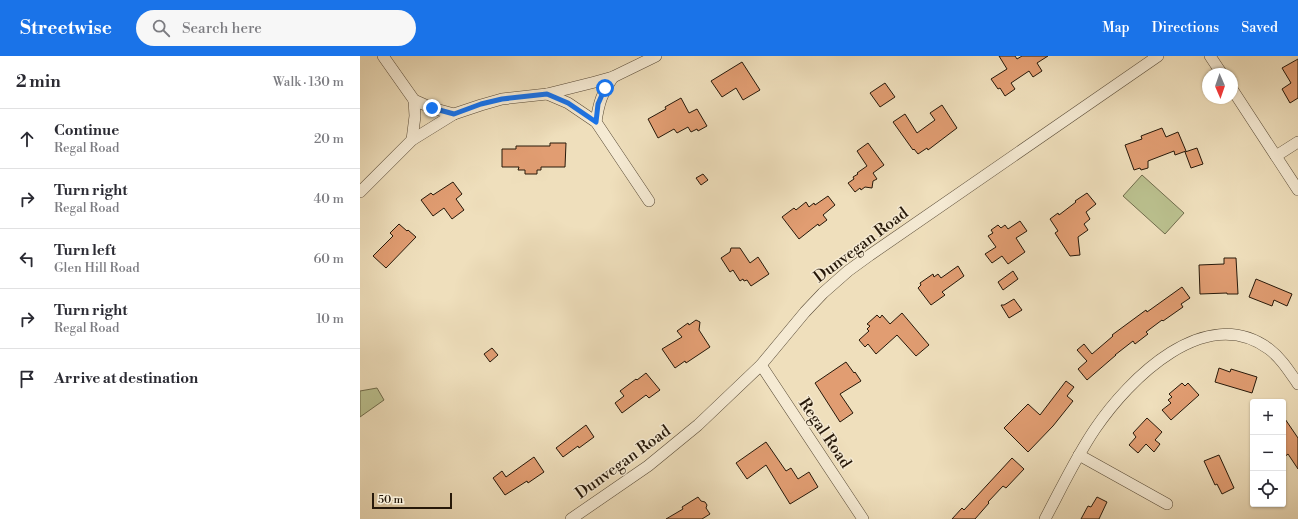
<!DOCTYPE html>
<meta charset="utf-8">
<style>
body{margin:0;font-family:"Libre Bodoni",serif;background:#f7f7f7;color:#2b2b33}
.controls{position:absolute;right:12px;bottom:12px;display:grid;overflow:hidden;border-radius:4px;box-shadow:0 1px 3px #0004}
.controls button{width:36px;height:36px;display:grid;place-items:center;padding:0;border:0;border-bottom:1px solid #e1e1e2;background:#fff;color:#2b2b33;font:20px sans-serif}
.compass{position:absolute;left:842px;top:12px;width:36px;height:36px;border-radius:50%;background:#fff;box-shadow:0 1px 3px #0004;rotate:178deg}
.scale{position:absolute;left:12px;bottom:10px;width:80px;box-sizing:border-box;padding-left:4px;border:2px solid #261809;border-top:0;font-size:11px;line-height:14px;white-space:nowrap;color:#261809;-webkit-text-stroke:3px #f5ead3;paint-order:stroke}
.stop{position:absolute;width:12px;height:12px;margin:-9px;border:3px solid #1a73e8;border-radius:50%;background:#fff}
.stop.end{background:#1a73e8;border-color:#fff;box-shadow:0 1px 4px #0008}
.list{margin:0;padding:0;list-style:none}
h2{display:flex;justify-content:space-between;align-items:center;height:52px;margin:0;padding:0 16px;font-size:17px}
h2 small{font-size:13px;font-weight:400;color:#7c7c81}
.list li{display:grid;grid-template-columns:26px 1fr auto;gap:12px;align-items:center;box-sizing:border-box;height:60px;padding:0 16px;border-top:1px solid #e1e1e2}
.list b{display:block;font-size:15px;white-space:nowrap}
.list p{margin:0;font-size:13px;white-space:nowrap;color:#7c7c81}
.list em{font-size:13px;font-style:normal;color:#7c7c81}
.icon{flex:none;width:22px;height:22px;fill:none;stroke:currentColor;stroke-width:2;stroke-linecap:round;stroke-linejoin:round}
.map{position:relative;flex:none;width:938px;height:463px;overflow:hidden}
header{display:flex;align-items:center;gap:24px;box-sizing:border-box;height:56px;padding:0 20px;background:#1a73e8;color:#fff}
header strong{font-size:19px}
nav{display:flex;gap:22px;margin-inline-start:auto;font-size:14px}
.search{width:280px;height:36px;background:#f7f7f7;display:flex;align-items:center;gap:10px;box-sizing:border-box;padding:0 14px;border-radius:22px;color:#7c7c81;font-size:15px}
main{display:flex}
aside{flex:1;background:#fff}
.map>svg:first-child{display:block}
.green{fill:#bbc18f;stroke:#706c4c}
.building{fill:#e19d72;stroke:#261809}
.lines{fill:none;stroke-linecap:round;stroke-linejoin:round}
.minor-casing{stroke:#584a36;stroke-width:12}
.minor{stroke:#f5ead3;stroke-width:11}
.route{stroke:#1a73e8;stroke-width:5}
.labels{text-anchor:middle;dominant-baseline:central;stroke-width:3;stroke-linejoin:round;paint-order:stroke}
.street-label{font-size:16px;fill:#261809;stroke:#f5ead3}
</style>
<header>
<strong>Streetwise</strong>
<div class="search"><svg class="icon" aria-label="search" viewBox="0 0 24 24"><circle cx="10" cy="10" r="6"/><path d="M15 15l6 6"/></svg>Search here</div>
<nav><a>Map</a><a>Directions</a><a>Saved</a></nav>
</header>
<main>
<aside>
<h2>2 min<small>Walk · 130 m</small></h2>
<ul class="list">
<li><svg class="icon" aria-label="ahead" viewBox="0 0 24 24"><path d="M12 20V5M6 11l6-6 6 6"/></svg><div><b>Continue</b><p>Regal Road</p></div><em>20 m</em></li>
<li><svg class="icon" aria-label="right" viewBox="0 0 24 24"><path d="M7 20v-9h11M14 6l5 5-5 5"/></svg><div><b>Turn right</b><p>Regal Road</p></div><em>40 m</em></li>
<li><svg class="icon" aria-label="left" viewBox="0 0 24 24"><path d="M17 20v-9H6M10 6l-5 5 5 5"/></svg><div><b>Turn left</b><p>Glen Hill Road</p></div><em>60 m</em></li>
<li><svg class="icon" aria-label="right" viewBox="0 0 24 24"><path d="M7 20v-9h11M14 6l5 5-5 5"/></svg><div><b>Turn right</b><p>Regal Road</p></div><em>10 m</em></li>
<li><svg class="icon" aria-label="arrive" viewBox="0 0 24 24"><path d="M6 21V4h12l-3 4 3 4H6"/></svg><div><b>Arrive at destination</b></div></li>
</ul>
</aside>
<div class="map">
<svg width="938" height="463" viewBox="0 0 938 463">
<rect width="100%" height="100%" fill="#efdfbc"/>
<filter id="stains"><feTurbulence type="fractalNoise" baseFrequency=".005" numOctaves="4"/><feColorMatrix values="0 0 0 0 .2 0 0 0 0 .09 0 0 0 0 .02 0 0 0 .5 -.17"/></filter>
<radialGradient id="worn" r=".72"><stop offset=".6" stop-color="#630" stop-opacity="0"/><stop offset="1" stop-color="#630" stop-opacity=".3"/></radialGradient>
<g class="green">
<path d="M 782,119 L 824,157 L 805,178 L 763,140 Z"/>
<path d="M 17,332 L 24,344 L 0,361 L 0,335 Z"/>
</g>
<g class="building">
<path d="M 639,0 L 655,0 L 657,3 L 662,0 L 688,0 L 677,7 L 682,15 L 673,21 L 669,15 L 651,27 L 655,33 L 645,40 L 640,32 L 638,33 L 631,23 L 647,13 Z"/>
<path d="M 938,3 L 938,42 L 930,47 L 922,33 L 931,27 L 922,12 Z"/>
<path d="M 382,6 L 400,34 L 383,44 L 376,32 L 362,41 L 351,25 Z"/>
<path d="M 525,27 L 535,41 L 520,51 L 510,37 Z"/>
<path d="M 321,42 L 329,57 L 337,53 L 347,70 L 338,75 L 337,73 L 331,76 L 328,71 L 317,77 L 314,73 L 298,82 L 288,63 L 306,53 L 305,51 Z"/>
<path d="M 582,49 L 597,72 L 568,94 L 567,92 L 558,98 L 554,93 L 553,94 L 533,66 L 545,58 L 557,77 L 575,64 L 570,57 Z"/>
<path d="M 802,72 L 806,81 L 818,76 L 826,95 L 815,99 L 814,95 L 788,105 L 788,112 L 781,114 L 780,112 L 774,114 L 765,89 L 782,83 L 781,80 Z"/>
<path d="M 190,87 L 206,87 L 205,111 L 181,111 L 181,114 L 177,114 L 177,118 L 165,118 L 165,114 L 158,114 L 159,111 L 142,111 L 142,93 L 156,93 L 156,90 L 190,90 Z"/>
<path d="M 508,87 L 524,109 L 513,117 L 517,123 L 513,125 L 512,132 L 505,131 L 501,134 L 500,132 L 495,136 L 488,127 L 494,123 L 493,121 L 498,118 L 497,117 L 507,110 L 497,95 Z"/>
<path d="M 837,92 L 843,108 L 831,112 L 825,96 Z"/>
<path d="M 343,118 L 348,124 L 341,129 L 336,122 Z"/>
<path d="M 93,126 L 102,138 L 96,143 L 104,154 L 92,163 L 84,152 L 73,160 L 61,144 L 71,137 L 73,139 Z"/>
<path d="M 727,137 L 736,148 L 726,156 L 730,163 L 724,168 L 728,174 L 718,181 L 720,199 L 710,200 L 695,177 L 698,175 L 690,163 L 698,157 L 699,159 L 716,146 L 715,145 Z"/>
<path d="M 468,140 L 475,149 L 463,159 L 467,164 L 459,170 L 458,168 L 439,183 L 422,161 L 434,152 L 436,154 L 446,146 L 449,151 L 454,147 L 455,149 Z"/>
<path d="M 660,165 L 667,175 L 656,182 L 665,196 L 648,208 L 642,200 L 632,207 L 625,198 L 636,191 L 628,180 L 633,177 L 631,174 L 638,169 L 641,172 L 645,169 L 648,173 Z"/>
<path d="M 39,168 L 47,175 L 48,174 L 56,181 L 26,212 L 13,200 L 33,180 L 30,177 Z"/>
<path d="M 371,192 L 380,192 L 390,207 L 398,201 L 409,218 L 391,230 L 387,224 L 384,225 L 383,223 L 380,225 L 373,214 L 370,216 L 361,202 L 370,196 Z"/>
<path d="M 864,202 L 876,202 L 878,238 L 867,238 L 867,237 L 840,238 L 839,209 L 864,208 Z"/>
<path d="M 598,210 L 604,220 L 582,236 L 585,239 L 571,249 L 558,232 L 561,229 L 560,227 L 573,218 L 574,221 L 578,218 L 581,222 Z"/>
<path d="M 653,215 L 658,223 L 643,234 L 638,226 Z"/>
<path d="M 896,223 L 932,238 L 927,250 L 914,244 L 912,250 L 889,241 Z"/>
<path d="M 822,231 L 830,242 L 821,248 L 823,251 L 803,265 L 802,264 L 786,276 L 788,278 L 775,288 L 773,285 L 755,299 L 756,299 L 727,324 L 718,313 L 727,305 L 717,294 L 724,288 L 732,298 L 753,280 L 752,279 L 786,254 L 787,256 Z"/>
<path d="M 654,243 L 662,254 L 649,262 L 641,249 L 644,249 Z"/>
<path d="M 542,257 L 569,289 L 556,300 L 537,279 L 516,298 L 508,288 L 505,291 L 499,284 L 509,275 L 507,273 L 510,270 L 507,268 L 517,259 L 520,262 L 522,259 L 530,268 Z"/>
<path d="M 336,264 L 340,266 L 339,274 L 350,291 L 326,307 L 325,305 L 315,312 L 302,293 L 322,281 L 317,275 L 328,267 L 329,269 Z"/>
<path d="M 132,292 L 138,299 L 130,306 L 124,298 Z"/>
<path d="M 486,306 L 494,317 L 495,316 L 501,325 L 480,338 L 493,357 L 480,366 L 455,327 Z"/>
<path d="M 859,312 L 870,316 L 871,313 L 897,321 L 892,337 L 855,326 Z"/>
<path d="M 286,317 L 300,334 L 289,342 L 286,339 L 262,357 L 255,347 L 264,340 L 260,335 L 276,323 L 277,324 Z"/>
<path d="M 706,325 L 714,331 L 707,340 L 713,345 L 693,370 L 668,396 L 644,372 L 668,348 L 680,359 Z"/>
<path d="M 822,327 L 825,330 L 828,327 L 839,339 L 811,364 L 802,354 L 811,347 L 808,344 L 812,341 L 809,338 Z"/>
<path d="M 923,360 L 938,382 L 938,413 L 928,398 L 923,402 Z"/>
<path d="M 787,362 L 802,376 L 795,384 L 800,388 L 794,396 L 786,388 L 778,397 L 769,389 L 776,381 L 773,377 Z"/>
<path d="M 226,369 L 234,381 L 219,392 L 218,390 L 203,401 L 196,392 Z"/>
<path d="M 406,386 L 426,415 L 431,412 L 438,423 L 449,416 L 458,431 L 430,448 L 406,409 L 387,423 L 376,407 Z"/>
<path d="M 859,399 L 874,432 L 862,438 L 857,428 L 855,429 L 844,405 Z"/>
<path d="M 174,401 L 184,416 L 168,427 L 167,425 L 145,439 L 133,422 L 142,415 L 146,421 Z"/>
<path d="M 652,402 L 664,413 L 646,432 L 643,430 L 628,446 L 629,447 L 615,463 L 592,463 L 602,452 L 604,454 Z"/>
<path d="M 338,441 L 341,445 L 345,446 L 347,449 L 346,452 L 350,458 L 342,463 L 306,463 L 323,453 L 322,451 Z"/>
<path d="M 737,441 L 747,446 L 739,463 L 721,463 L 728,450 L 731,451 Z"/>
</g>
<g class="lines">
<g class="minor-casing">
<g id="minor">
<path d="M 23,0 L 54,44 L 72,52 L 94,58"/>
<path d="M 850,0 L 862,18"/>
<path d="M 872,33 L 938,134"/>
<path d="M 187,38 L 208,47 L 236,66 L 289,145"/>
<path d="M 236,66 C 239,45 242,38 253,21"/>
<path d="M 52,84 L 55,60 L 54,44"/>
<path d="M 916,100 L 938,86"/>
<path d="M 0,136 L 52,84 L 94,58 L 121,49 L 142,43 L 187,38 L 235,26 L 253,21 L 296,0"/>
<path d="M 401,309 L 503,463"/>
<path d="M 719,399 L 807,448"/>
<path d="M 211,463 L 288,410 L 338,369 L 401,309 L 445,256 L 463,237 L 488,215 L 510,199 L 798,0"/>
<path d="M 685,463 C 701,433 716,401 735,373 C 769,323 845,246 909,293 C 921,302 929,315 938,328"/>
</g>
</g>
<use href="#minor" class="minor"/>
</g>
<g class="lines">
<path class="route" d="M 72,52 L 94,58 L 121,48 L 142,43 L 187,38 L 208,47 L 236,66 L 238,48 L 245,32"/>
</g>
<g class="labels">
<g class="street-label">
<text transform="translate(501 189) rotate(-37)">Dunvegan Road</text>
<text transform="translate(465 377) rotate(56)">Regal Road</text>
<text transform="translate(263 406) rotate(-36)">Dunvegan Road</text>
</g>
</g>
<rect width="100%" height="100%" filter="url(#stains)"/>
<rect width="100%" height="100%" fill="url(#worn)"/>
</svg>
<div class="controls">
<button>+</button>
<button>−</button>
<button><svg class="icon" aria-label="locate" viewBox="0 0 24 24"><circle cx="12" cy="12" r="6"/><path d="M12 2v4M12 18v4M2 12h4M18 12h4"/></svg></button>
</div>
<svg class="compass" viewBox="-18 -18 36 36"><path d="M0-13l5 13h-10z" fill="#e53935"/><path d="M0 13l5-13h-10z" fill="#7c7c81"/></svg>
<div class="scale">50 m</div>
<div class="stop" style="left:245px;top:32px"></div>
<div class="stop end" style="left:72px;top:52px"></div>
</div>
</main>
